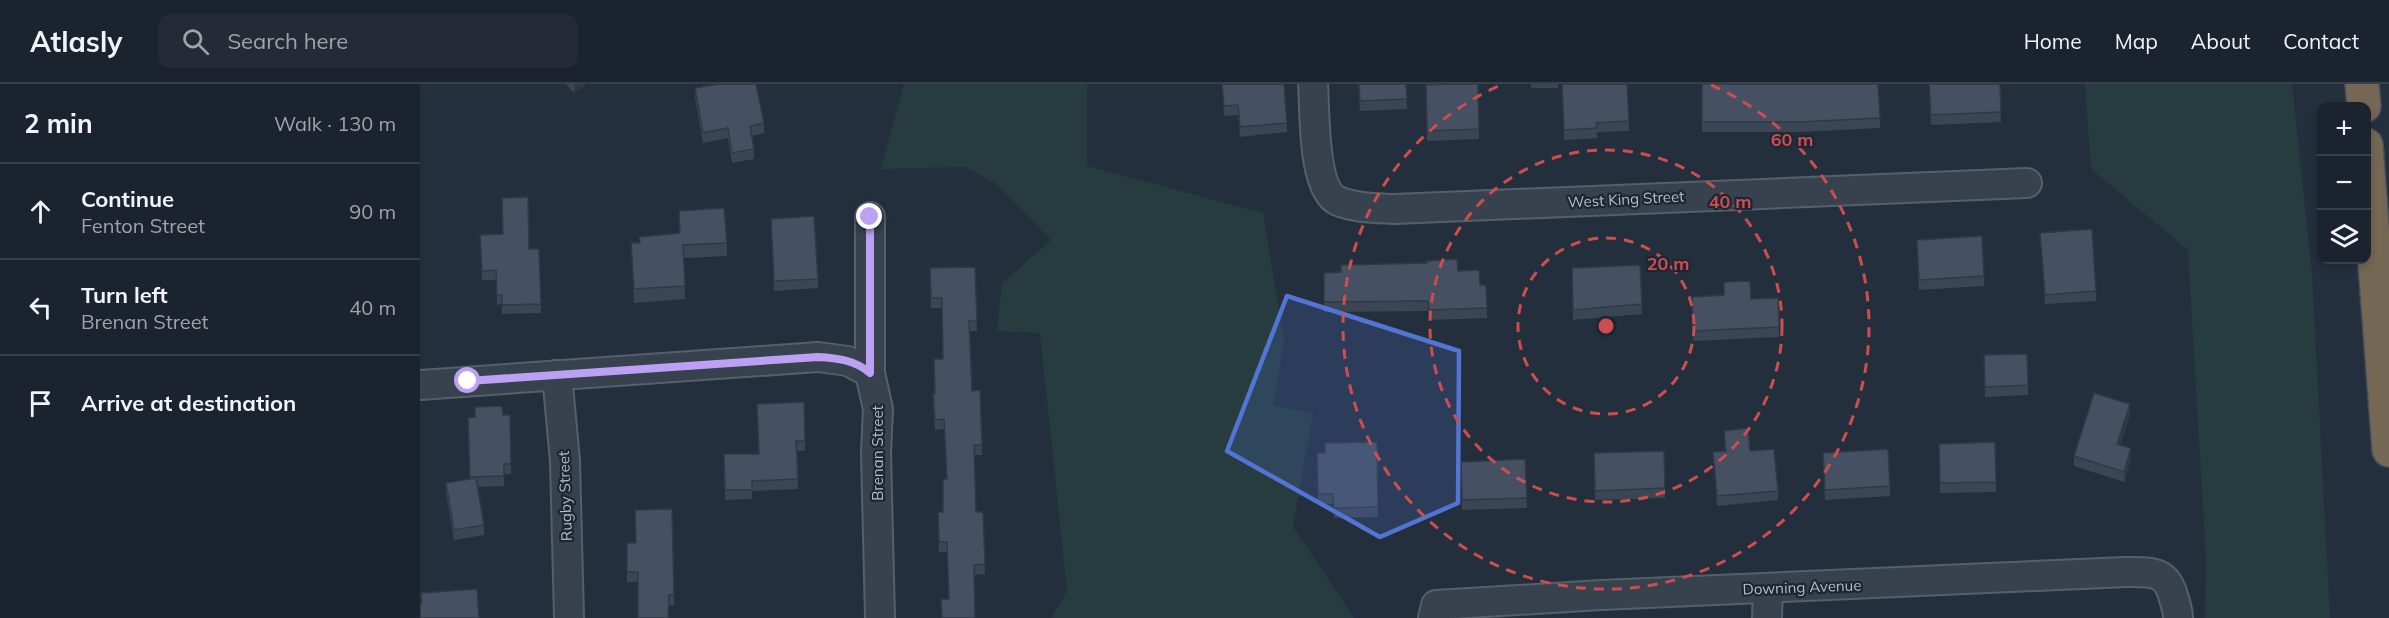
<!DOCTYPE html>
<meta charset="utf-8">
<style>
body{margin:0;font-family:Mulish,sans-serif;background:#242b36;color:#f1f3f6}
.controls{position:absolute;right:18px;top:18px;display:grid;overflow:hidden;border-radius:12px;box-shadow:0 3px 9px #0003}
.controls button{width:54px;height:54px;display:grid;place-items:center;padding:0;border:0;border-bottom:2px solid #39404a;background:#1b232e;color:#f1f3f6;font:30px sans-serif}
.stop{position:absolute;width:18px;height:18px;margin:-14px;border:4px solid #bca0f2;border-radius:50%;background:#fff}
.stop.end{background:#bca0f2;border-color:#fff;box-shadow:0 2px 6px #0008}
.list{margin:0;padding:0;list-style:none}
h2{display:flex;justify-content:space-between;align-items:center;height:78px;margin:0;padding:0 24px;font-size:26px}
h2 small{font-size:20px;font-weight:400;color:#a0a4aa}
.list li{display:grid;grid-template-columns:39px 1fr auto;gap:18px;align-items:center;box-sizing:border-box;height:96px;padding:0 24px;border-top:2px solid #39404a}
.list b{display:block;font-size:22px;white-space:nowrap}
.list p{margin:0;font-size:20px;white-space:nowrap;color:#a0a4aa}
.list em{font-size:20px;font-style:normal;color:#a0a4aa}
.icon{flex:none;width:33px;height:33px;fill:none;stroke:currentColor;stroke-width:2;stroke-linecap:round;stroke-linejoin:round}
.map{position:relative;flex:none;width:1969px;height:534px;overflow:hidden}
header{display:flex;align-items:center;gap:36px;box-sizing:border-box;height:84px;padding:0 30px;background:#1b232e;border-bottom:2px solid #39404a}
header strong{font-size:28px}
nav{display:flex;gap:33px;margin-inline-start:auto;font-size:21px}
.search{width:420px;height:54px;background:#242b36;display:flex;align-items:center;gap:15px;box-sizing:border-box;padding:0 21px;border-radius:12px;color:#a0a4aa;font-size:22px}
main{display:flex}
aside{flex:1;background:#1b232e}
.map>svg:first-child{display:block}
.green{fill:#263c3f}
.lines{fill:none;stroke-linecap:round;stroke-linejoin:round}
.minor-casing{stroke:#565f6c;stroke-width:32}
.motorway-casing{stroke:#434c59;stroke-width:36}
.minor{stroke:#38414e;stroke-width:28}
.motorway{stroke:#746855;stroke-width:33}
.wall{fill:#3b4654}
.shaded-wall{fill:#303945}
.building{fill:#455162;stroke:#303945;stroke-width:1.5}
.route{stroke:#bca0f2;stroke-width:8}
.marked{fill:#5274d3;fill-opacity:0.2;stroke:#5274d3;stroke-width:4.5;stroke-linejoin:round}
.ring{fill:none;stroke:#ce4d50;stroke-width:3;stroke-dasharray:10 8}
.labels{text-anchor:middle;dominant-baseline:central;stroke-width:4.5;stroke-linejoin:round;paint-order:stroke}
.street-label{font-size:15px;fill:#b4bcc9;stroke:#1d2633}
.centre{fill:#ce4d50;stroke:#1d2633;stroke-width:3}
.ring-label{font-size:18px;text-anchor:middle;font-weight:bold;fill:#ce4d50;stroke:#1d2633;stroke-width:4.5;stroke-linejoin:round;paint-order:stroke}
</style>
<header>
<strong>Atlasly</strong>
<div class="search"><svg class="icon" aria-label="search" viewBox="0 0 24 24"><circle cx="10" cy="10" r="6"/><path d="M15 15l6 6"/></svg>Search here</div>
<nav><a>Home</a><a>Map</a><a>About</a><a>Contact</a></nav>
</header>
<main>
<aside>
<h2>2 min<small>Walk · 130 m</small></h2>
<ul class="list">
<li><svg class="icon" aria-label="ahead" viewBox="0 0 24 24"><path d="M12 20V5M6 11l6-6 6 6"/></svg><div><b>Continue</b><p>Fenton Street</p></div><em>90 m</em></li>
<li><svg class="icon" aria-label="left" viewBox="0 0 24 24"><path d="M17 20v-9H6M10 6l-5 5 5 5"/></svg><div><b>Turn left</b><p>Brenan Street</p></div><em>40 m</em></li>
<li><svg class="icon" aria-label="arrive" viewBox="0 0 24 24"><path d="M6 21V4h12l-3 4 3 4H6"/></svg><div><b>Arrive at destination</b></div></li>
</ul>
</aside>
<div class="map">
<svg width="1969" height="534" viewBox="0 0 1969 534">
<rect width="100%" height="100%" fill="#242f3e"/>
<g class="green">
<path d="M 484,0 L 667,0 L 667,82 L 843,129 L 864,258 L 853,322 L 893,329 L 873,443 L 934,534 L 631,534 L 647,507 L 620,249 L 577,247 L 582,199 L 631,156 L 575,99 L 545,83 L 461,85 Z"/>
<path d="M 1665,0 L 1872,0 L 1892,190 L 1910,534 L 1785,534 L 1786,477 L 1768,166 L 1671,85 Z"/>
</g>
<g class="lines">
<g class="minor-casing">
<g id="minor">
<path d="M 893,0 C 895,25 892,105 918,117 C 935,124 956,124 974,125 L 1607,99"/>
<path d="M 450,133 L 450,289 L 458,325 L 456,369 L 460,534"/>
<path d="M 137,291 L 145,377 L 149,534"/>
<path d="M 0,301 L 398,273 L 428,277 L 450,289"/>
<path d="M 1013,534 L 1016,521 L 1181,511 L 1706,488 C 1732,488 1747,486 1754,515 C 1756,521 1758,527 1758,534"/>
<path d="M 1347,534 L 1348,504"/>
</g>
</g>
<g class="motorway-casing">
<g id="motorway">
<path d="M 1942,0 L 1944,22"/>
<path d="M 1946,61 L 1969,366"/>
</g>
</g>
<use href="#minor" class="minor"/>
<use href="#motorway" class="motorway"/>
</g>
<g class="wall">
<path d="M 146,0 L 166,0 L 154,9 Z"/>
<path d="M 802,0 L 867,39 L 867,48 L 820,53 L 818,31 L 804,32 Z"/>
<path d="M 938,0 L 986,0 L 987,25 L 940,27 Z"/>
<path d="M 1058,0 L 1059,55 L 1007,57 L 1006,11 Z"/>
<rect x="1111" y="0" width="27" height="4"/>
<path d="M 1142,0 L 1209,37 L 1209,47 L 1177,48 L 1177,54 L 1144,56 Z"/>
<path d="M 1282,0 L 1460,34 L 1460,44 L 1377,48 L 1282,48 Z"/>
<path d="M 1509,0 L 1580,0 L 1581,38 L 1511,41 Z"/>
<path d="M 275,4 L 344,39 L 344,49 L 332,52 L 334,65 L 334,75 L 312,79 L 308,54 L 283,59 L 275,14 Z"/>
<path d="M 259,127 L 307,159 L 307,172 L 264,174 L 265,215 L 214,219 L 211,159 L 219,159 L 259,149 Z"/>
<path d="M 351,135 L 398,195 L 398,204 L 354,207 Z"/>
<path d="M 1620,149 L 1676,207 L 1676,217 L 1625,220 Z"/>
<path d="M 60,151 L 109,165 L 121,220 L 121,229 L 82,230 L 82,220 L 77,221 L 76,196 L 62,196 Z"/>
<path d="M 1497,156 L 1564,192 L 1564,202 L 1499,206 Z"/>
<path d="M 1220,181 L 1222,230 L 1153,236 L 1152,184 Z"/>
<path d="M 555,183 L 557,247 L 550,247 L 552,307 L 562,361 L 562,371 L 554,371 L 556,428 L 563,428 L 565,490 L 554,491 L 529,515 L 527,468 L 519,468 L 518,428 L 523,428 L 527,395 L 524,345 L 515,346 L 513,319 L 513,309 L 515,309 L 514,275 L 523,275 L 522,224 L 511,224 L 510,184 Z"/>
<path d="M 1038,187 L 1060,201 L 1067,224 L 1067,234 L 1009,236 L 1008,227 L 904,228 L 904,189 Z"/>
<path d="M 1358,214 L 1359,253 L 1273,257 L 1272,222 L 1331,215 Z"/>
<path d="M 1607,270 L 1608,311 L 1565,313 L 1564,271 Z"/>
<path d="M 337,320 L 385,357 L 385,367 L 377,367 L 378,405 L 332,407 L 332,415 L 305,416 L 304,370 L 339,370 Z"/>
<path d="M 1710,330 L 1700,361 L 1711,374 L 1704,398 L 1654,382 L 1654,372 Z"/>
<path d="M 83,331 L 90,331 L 91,390 L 84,390 L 84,402 L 57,403 L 64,441 L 64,451 L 34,456 L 26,409 L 26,399 L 50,395 L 48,334 Z"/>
<path d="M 1304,347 L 1330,367 L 1358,407 L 1358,416 L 1297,422 L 1293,368 L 1305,367 Z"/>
<path d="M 957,358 L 958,433 L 914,434 L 913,420 L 898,420 L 897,369 L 905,369 Z"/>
<path d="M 1575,358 L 1576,408 L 1520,409 L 1519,360 Z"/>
<path d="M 1403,369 L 1470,402 L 1470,412 L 1405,416 Z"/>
<path d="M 1105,375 L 1107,424 L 1042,426 L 1041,378 Z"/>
<path d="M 1174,379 L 1245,404 L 1245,414 L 1175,416 Z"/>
<path d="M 252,425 L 254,521 L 249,521 L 218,498 L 207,498 L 207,459 L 215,459 Z"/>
</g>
<g class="shaded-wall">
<path d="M 154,0 L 166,0 L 154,9 Z"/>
<path d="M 1710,320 L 1710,330 L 1697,370 L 1697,360 Z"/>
<path d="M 1711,364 L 1711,374 L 1704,398 L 1704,388 Z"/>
</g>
<g class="building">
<path d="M 300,0 L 336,0 L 344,39 L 330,42 L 334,65 L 312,69 L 308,44 L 283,49 L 275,4 Z"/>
<path d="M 802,0 L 864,0 L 867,39 L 820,43 L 818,21 L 804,22 Z"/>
<path d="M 939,0 L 986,0 L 987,15 L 940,17 Z"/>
<path d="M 1032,0 L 1058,0 L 1059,45 L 1007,47 L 1006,1 Z"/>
<path d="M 1142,0 L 1207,0 L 1209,37 L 1176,39 L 1177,44 L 1144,46 Z"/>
<path d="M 1282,0 L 1458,0 L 1460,34 L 1377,38 L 1282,38 Z"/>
<path d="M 1509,0 L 1580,0 L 1581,28 L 1511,31 Z"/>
<path d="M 108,113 L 109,165 L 119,165 L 121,220 L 82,221 L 82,211 L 77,212 L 76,186 L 62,187 L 60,151 L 83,150 L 82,114 Z"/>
<path d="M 304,124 L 307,159 L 263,161 L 265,202 L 214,205 L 211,159 L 220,159 L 219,153 L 260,149 L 259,127 Z"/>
<path d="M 394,132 L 398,195 L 354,197 L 351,135 Z"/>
<path d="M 1672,145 L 1676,207 L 1625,211 L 1620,149 Z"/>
<path d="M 1562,152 L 1564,192 L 1499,196 L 1497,156 Z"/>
<path d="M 1037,175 L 1038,187 L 1059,186 L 1060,201 L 1066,201 L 1067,224 L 1009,226 L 1008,217 L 904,218 L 904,189 L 921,188 L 921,181 L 1007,179 L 1007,177 Z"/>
<path d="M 1220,181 L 1222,220 L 1153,226 L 1152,184 Z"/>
<path d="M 555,183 L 557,237 L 549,237 L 552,307 L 560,306 L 562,361 L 554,361 L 556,428 L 563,428 L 565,480 L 554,481 L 555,534 L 522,534 L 521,515 L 529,515 L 527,458 L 519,458 L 518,428 L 523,428 L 523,395 L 527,395 L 524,335 L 515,336 L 513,309 L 515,309 L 514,275 L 523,275 L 522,214 L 511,214 L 510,184 Z"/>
<path d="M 1330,197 L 1331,215 L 1358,214 L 1359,243 L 1273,247 L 1272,213 L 1304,211 L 1304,198 Z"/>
<path d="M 1607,270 L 1608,301 L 1565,303 L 1564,271 Z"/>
<path d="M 1674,309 L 1710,320 L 1697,360 L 1711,364 L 1704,388 L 1654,372 Z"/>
<path d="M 384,318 L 385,357 L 376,357 L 378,395 L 332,397 L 332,406 L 305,406 L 304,370 L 339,370 L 337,320 Z"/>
<path d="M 82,322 L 83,331 L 90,331 L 91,380 L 84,380 L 84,392 L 50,393 L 48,334 L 55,333 L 55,323 Z"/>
<path d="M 1328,344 L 1330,367 L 1354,365 L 1358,407 L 1297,412 L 1293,368 L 1306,367 L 1304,347 Z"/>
<path d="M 957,358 L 958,423 L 914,424 L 913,410 L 898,410 L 897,369 L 905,369 L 905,359 Z"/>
<path d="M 1575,358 L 1576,398 L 1520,399 L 1519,360 Z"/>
<path d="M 1468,365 L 1470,402 L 1405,406 L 1403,369 Z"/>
<path d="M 1244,367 L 1245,404 L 1175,407 L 1174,369 Z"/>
<path d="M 1105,375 L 1107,414 L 1042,416 L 1041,378 Z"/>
<path d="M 56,394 L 64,441 L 34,446 L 26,399 Z"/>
<path d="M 252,425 L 254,511 L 249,511 L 248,534 L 218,534 L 218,488 L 207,488 L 207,459 L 216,459 L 215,426 Z"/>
<path d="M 57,505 L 59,534 L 0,534 L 0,520 L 2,520 L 1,509 Z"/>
</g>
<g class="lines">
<path class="route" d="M 48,297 L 398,273 C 417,274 435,276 450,289 L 450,133"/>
</g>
<path class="marked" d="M 867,212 L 1039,267 L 1038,419 L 960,453 L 807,367 Z"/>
<g class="ring">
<circle cx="1186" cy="242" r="88"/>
<circle cx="1186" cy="242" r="176"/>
<path d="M1291 1A263 263 0 1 1 1081 1"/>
</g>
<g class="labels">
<g class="street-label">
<text transform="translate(1206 115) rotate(-3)">West King Street</text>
<text transform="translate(457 369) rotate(-90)">Brenan Street</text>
<text transform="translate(145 412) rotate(-92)">Rugby Street</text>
<text transform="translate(1382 503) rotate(-2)">Downing Avenue</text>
</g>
</g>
<circle cx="1186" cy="242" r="9" class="centre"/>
<g class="ring-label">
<text x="1372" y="62">60 m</text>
<text x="1310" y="124">40 m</text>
<text x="1248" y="186">20 m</text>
</g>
</svg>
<div class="controls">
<button>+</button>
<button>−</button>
<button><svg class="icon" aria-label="layers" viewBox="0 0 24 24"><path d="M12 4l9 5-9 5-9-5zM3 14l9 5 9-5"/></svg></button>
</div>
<div class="stop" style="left:48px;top:297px"></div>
<div class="stop end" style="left:450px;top:133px"></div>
</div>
</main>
